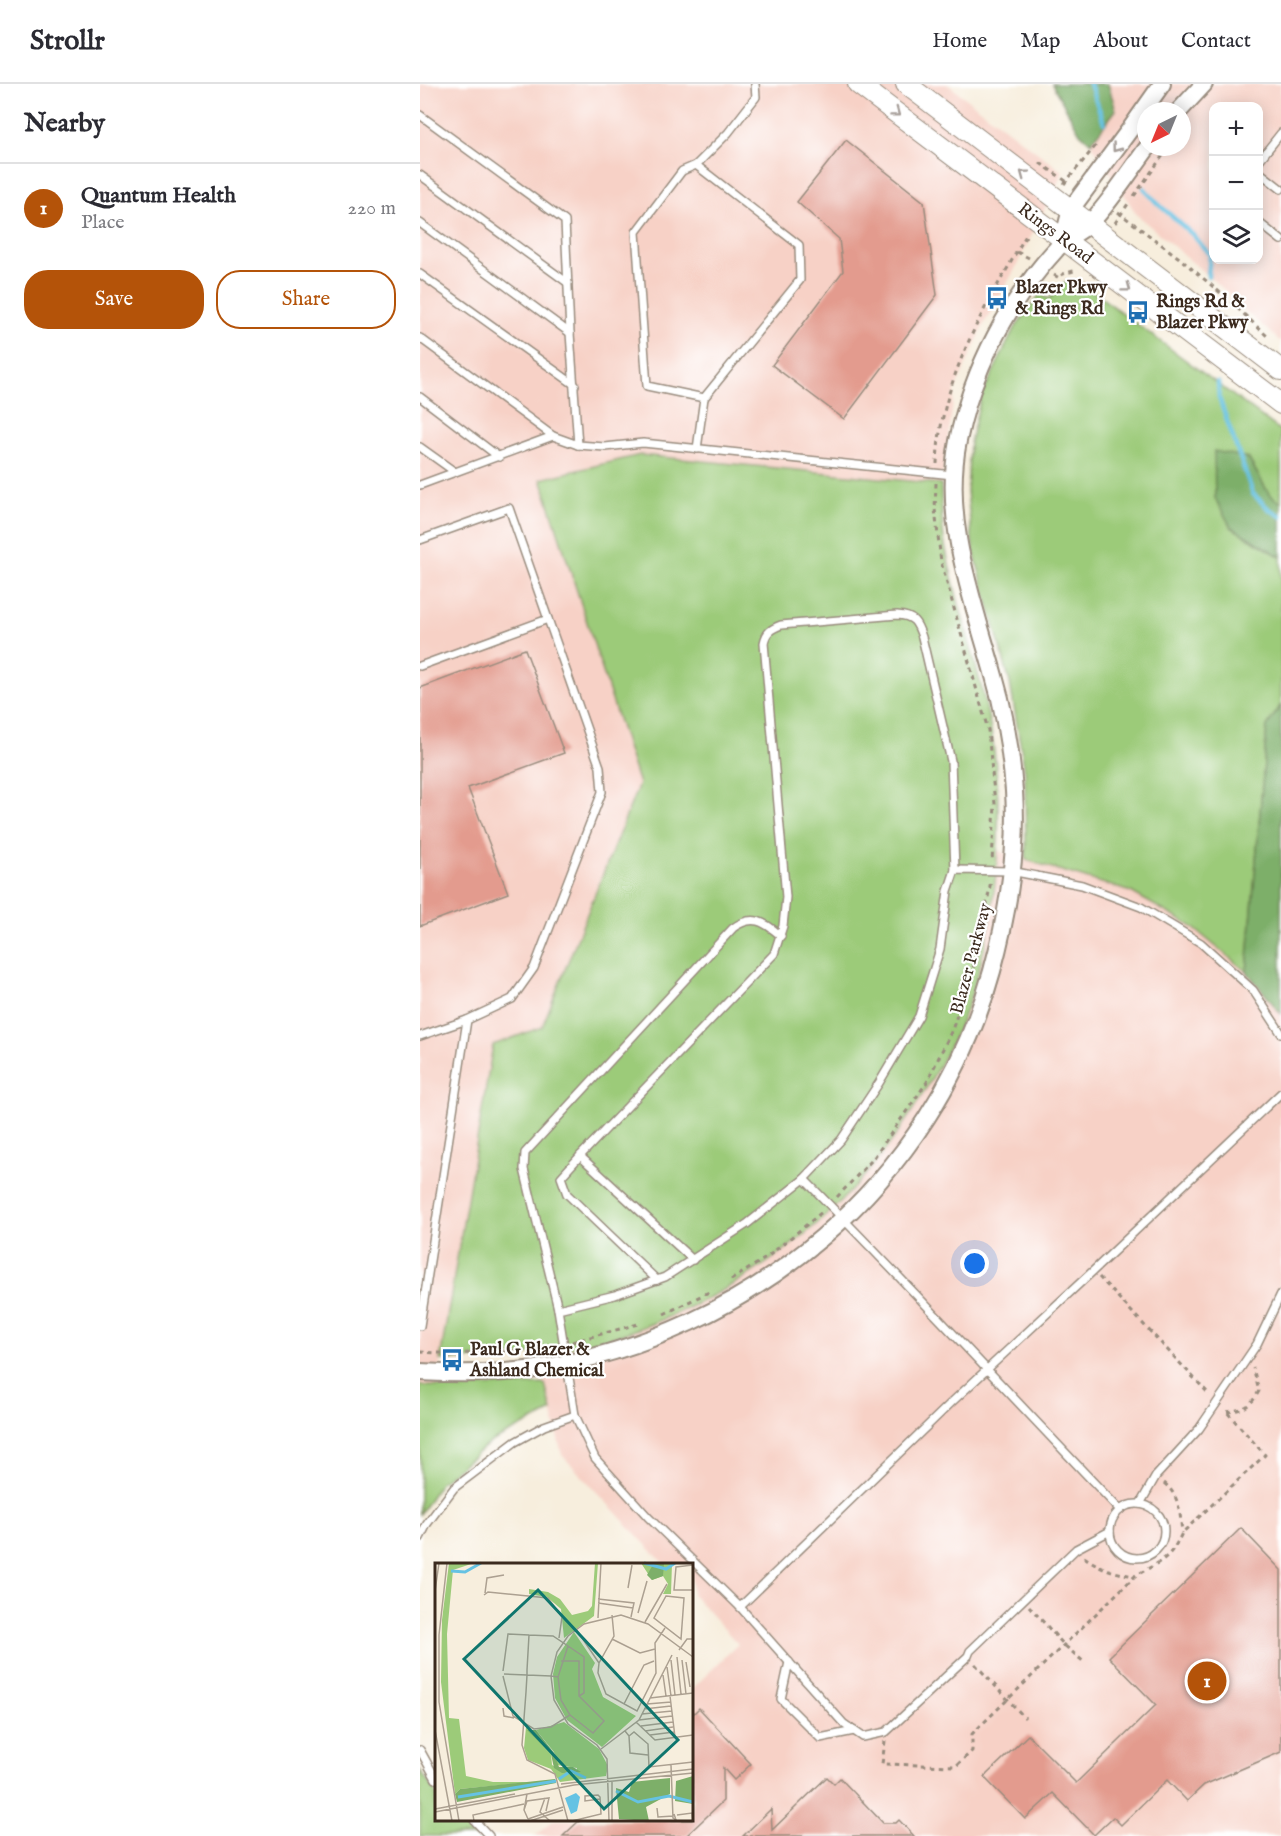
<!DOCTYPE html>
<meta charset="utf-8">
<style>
body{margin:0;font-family:"IM FELL English",serif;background:#f7f7f7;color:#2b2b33}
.controls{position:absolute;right:18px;top:18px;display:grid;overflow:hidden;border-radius:12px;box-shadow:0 3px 15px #0003}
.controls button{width:54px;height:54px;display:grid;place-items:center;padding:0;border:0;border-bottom:2px solid #e1e1e2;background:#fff;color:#2b2b33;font:30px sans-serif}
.compass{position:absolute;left:717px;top:18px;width:54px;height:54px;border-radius:50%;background:#fff;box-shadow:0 3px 15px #0003;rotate:223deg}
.you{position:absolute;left:555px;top:1180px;width:21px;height:21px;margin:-15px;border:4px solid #fff;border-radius:50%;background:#1a73e8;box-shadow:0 0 0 9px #1a73e833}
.badge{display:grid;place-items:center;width:39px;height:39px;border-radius:50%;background:#b45309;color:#fff;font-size:20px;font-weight:700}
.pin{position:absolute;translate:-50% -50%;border:3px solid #fff;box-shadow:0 2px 6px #0006}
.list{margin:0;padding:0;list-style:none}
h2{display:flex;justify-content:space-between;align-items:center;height:78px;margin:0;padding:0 24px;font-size:26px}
h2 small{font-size:20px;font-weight:400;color:#7c7c81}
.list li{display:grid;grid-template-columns:39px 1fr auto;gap:18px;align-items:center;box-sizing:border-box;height:90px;padding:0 24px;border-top:2px solid #e1e1e2}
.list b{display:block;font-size:22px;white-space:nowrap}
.list p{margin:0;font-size:20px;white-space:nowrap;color:#7c7c81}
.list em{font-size:20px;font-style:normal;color:#7c7c81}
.actions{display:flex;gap:12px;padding:18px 24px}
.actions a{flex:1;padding:14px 0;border:2px solid #b45309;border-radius:24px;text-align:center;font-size:21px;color:#b45309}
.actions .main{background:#b45309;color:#fff}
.icon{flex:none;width:33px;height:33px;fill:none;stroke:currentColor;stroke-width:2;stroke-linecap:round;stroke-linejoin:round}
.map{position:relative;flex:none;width:861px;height:1752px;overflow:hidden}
header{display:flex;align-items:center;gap:36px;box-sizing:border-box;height:84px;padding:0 30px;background:#fff;border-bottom:2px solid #e1e1e2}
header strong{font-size:28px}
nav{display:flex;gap:33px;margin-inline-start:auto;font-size:21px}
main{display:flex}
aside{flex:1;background:#fff}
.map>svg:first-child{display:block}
.built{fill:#f7d1c6;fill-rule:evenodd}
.green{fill:#9ccb79;stroke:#6c7a4c;stroke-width:1.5}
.forest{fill:#7daf69;stroke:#5c6c44;stroke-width:1.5}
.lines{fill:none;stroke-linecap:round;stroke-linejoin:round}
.stream{stroke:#65c2e3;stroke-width:4.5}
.building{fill:#e39b8e}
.service-casing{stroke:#998c7e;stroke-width:10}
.tertiary-casing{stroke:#998c7e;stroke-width:20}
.secondary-casing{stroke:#998c7e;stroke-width:22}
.path{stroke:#998c7e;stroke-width:3;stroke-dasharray:4.5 4.5;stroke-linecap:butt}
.service{stroke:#fff;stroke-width:7}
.tertiary{stroke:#fff;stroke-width:16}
.secondary{stroke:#fff;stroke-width:20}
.oneway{stroke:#a79f9a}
.labels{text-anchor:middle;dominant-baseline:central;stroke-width:4.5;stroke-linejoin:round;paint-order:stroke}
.street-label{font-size:18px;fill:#3b2a1e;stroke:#fff}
.poi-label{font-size:18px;font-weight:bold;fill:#3b2a1e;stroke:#fff;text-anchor:start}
.inset-river{fill:none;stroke:#65c2e3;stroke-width:3}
.inset-road{fill:none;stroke:#aca091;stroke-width:1.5}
.view{fill:#0f766e;fill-opacity:0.15;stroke:#0f766e;stroke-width:3}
.inset-edge{fill:none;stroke:#3b2a1e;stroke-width:3}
</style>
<header>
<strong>Strollr</strong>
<nav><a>Home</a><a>Map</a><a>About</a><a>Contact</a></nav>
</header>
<main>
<aside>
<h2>Nearby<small></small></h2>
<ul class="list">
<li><span class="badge">1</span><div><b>Quantum Health</b><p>Place</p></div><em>220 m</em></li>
</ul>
<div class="actions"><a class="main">Save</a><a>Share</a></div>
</aside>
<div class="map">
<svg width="861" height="1752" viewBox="0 0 861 1752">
<rect width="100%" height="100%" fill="#fff"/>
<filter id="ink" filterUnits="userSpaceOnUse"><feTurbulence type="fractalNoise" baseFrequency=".0167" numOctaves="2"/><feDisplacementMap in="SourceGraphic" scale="12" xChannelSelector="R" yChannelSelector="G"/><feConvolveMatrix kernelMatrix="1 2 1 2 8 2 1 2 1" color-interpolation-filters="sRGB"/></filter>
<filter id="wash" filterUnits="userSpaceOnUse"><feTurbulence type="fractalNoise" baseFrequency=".008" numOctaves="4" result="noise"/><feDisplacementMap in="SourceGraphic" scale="24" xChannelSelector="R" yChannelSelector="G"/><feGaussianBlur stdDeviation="1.35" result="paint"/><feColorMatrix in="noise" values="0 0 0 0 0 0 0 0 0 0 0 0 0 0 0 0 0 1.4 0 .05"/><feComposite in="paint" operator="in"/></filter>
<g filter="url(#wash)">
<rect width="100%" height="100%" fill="#f7eedd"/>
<g class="built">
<path d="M 0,0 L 527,0 L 643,88 L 594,187 L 565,238 L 535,306 L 521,400 L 220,371 L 121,395 L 219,700 L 122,943 L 20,1276 L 20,1303 L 0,1301 Z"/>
<path d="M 688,0 L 861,0 L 861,258 L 822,224 L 807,208 L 717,131 L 671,59 L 696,26 ZM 794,22 L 838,22 L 838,176 L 794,176 ZM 726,27 L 762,27 L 762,63 L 726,63 Z"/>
<path d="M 578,767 L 711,808 L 771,842 L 827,888 L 861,930 L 861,1752 L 116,1752 L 133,1736 L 272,1736 L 272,1605 L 318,1560 L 272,1510 L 272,1480 L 244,1480 L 142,1371 L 117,1269 L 134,1267 L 205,1249 L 273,1222 L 344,1182 L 397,1141 L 439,1099 L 479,1048 L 522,978 L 549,919 L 570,837 Z"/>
</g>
<g class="green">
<path d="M 659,197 L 861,347 L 861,419 L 849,410 L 828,374 L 794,368 L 811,443 L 861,473 L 861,621 L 847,642 L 827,888 L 771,842 L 711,808 L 606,776 L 605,688 L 590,599 L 553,465 L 547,408 L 550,358 L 561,313 L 593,247 L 620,210 L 629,215 L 645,198 Z"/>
<path d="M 220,371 L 521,400 C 522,421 521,445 526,466 C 541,543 573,618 577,697 C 582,770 573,850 549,919 C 537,951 520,982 502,1011 C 483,1042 463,1072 438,1099 C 376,1168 293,1220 206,1249 C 146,1269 83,1274 20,1276 L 73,961 L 122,943 L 219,700 L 121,395 Z"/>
<path d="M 125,1300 L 132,1327 L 71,1358 L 20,1399 L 0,1430 L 0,1301 L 20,1303 Z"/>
<path d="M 0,1686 L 16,1709 L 16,1736 L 39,1736 L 55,1752 L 0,1752 Z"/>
</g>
<g class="forest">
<path d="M 632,0 L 688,0 L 696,26 L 671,59 L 660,49 Z"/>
<path d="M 794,367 L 828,374 L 849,410 L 861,419 L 861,473 L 811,443 L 795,414 Z"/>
<path d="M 861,621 L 861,930 L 827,888 L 847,642 Z"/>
</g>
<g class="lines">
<g class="stream">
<path d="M 670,0 L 684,39"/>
<path d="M 724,104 L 736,118 L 773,151 L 790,171 L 788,192"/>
<path d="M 798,298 L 799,314 L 833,410 L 849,425 L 861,432"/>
</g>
</g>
<g id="blocks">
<g class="building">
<path d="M 426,56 L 504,118 L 517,211 L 424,335 L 352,281 L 423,187 L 419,155 L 377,118 Z"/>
<path d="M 105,565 L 144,669 L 48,704 L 88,809 L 0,842 L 0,604 Z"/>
<path d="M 821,1444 L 861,1486 L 861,1668 L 784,1701 L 767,1717 L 747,1696 L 701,1741 L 693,1733 L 674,1751 L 633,1709 L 605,1735 L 564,1693 L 608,1651 L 656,1699 L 736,1621 L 689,1573 Z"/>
<path d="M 279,1624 L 331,1680 L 314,1696 L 303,1684 L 303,1717 L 266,1752 L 143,1752 L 160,1736 L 272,1736 L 272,1631 Z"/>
<path d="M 407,1693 L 414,1700 L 420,1694 L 463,1739 L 476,1739 L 479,1736 L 494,1752 L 323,1752 L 351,1725 L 352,1746 Z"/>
</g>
</g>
</g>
<g filter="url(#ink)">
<use href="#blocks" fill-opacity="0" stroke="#998c7e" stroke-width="1.5"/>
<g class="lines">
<g class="service-casing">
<g id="service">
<path d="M 0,31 L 145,137 L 150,249 L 158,361"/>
<path d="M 838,78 L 861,49"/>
<path d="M 276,81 L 379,161 L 380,196 L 284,314"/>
<path d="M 838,87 L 861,105"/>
<path d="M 0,91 L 148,199"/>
<path d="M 838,138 L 861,156"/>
<path d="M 0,139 L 150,249"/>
<path d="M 0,190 L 155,301"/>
<path d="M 0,254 L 133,352"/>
<path d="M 0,313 L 79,373"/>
<path d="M 0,363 L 35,388"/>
<path d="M 277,365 L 284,314 L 227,302 L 216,148 L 262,87 L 276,81 L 308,49 L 336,13 L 335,0"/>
<path d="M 0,401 L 133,352 L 158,361 L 185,363 L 223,359 L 533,391"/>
<path d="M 0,456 L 89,424 L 180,683 L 182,708 L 114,884 L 92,915 L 47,936 L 0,1242"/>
<path d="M 0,582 L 128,535"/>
<path d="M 0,952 L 47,936"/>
<path d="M 160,1072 L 141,1093 L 147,1110 L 237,1196"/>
<path d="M 384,1095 L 421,1056 L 459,999 L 499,932 L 520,865 L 528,807 L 535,786 L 591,787 L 662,801 L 721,823 L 781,859 L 833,906 L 861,949"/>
<path d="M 273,1176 L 160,1072 L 354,870 L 363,842 L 366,813 L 344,559 C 346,548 351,545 361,541 L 477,531 C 494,532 497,538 502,553 L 531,677 L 535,786"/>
<path d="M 138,1225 L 104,1085 L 105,1069 L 313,844 C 332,830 344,837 361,852"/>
<path d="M 720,1420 L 736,1392 L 779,1345 L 837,1260 L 861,1210"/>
<circle cx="717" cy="1447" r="27"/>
<path d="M 700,1426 C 595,1316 491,1203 384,1095 L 327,1140 L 245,1193 L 195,1211 L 138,1225 L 155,1331 L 175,1374 L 228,1433 L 320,1523 L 533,1317 L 673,1187 L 861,1009"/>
<path d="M 0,1454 L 7,1440 L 34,1404 L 95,1358 L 124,1342 L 155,1331"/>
<path d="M 320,1523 L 424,1640 L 443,1653 L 466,1648 L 548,1572 L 550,1567 L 656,1465 L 690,1447"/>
<path d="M 369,1578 L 361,1615 L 400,1654 L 434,1647"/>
<path d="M 0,1666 L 16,1695"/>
<path d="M 54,1736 L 69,1752"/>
</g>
</g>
<g class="tertiary-casing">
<g id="tertiary">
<path d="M 759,27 L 784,0"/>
<path d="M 643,157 L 651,125 L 711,44 L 742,0"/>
<path d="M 0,1288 C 39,1290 78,1290 116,1285 C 331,1251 514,1099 572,887 C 588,829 598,767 594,707 C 591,668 585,629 574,592 C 553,516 522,437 538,357 C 553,283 589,216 640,161 C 649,151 664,147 673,136 C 693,114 710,87 728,63"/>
</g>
</g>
<g class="secondary-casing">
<g id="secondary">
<path d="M 438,0 L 861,320"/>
<path d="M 486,0 L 861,286"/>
</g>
</g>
<g class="path">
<path d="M 620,79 L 646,97"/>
<path d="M 644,100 L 678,59"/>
<path d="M 714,112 L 749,63"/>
<path d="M 698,128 L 758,173 L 810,217 L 847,252"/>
<path d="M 695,139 L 710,117"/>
<path d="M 597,168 L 609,174"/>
<path d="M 634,191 L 639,194 L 643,190 L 657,186"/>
<path d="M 517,380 C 519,311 552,244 587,185 C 594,173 600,160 608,149"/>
<path d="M 516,399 L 515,425 L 521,478 L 568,646 L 575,720 L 572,778"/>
<path d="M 417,1113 L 453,1075 L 507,998 L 532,946 L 559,866 L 571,796"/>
<path d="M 679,1193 L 789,1310"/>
<path d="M 311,1196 L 346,1174 L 402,1128"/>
<path d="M 244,1230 L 289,1208"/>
<path d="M 152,1258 L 218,1240"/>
<path d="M 0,1268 C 45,1271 90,1269 134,1261"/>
<path d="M 807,1328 C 825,1325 830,1323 839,1307 L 833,1284"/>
<path d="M 744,1399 C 760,1412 760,1429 762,1449"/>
<path d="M 664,1473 C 682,1485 694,1489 715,1492"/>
<path d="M 609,1522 L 644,1561 L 665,1579"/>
<path d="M 555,1580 L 605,1634"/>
<path d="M 465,1657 L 462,1680 L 536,1682 L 552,1667 L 552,1650 L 715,1492 C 740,1477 749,1477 762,1449 L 845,1371 L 805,1326"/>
</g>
<use href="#service" class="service"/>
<use href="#tertiary" class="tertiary"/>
<use href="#secondary" class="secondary"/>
</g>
<defs><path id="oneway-chevron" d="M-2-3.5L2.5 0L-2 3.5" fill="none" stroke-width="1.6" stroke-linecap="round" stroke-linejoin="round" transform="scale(1.5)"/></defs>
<g class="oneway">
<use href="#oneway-chevron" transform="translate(476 29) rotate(37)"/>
<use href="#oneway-chevron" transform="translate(696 64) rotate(127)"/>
<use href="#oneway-chevron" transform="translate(604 90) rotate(-143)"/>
<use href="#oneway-chevron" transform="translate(707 204) rotate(37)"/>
</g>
</g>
<defs>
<g id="bus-bare" transform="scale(1.8)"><path d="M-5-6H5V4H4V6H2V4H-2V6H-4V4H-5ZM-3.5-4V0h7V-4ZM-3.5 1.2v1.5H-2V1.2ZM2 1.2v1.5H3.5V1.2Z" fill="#1f6fb2" stroke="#fff" stroke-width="2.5" paint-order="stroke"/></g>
</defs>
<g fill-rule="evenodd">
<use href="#bus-bare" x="577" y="214"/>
<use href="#bus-bare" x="718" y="228"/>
<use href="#bus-bare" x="32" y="1276"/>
</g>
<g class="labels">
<g class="street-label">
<text transform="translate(635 150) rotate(37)">Rings Road</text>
<text transform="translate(552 875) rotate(-75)">Blazer Parkway</text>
</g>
<g class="poi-label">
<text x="595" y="204">Blazer Pkwy<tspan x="595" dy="21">&amp; Rings Rd</tspan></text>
<text x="736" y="218">Rings Rd &amp;<tspan x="736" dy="21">Blazer Pkwy</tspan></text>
<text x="50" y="1266">Paul G Blazer &amp;<tspan x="50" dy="21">Ashland Chemical</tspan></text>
</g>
</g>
<g transform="translate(15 1479)">
<rect width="258" height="258" fill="#f7eedd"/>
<path d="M 14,0 L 39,0 L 18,7 L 12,71 L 14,155 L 24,156 L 31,213 L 58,219 L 98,219 L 25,226 L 20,231 L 6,119 L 7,57 ZM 160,0 L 163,0 L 159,53 L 129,75 L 126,46 L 112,34 L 94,31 L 94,26 L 113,29 L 125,36 L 137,52 L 153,48 L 157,43 ZM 206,0 L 237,0 L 236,31 L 228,31 L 233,21 L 228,13 L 217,17 ZM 139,69 L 160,100 L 157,106 L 168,134 L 201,153 L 167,184 L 132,157 L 120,135 L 118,111 L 122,94 ZM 129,159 L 164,186 L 173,203 L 171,213 L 125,219 L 116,206 L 93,197 L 89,185 L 91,164 L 116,191 L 117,202 L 131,210 L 142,211 L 142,205 L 122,202 L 119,189 L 101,167 Z" fill="#9ccb79"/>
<path d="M 219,0 L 229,0 L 228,13 L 217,17 L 212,12 ZM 92,167 L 101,167 L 119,190 L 124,204 L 138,204 L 146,209 L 127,210 L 119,205 L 116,191 ZM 258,213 L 258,241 L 240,238 L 241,218 ZM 235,215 L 235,231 L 211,244 L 214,258 L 184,256 L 181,225 L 194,229 L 197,219 ZM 120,216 L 121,220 L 22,239 L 20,231 L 25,226 Z" fill="#7daf69"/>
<path d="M 141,230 L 145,234 L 142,248 L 136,251 L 130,235 Z" fill="#65c2e3"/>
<path class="inset-river" d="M 209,0 L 231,6 L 240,0M 16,8 L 30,9 L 46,0M 124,216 L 136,208 L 151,215M 181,228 L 203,239 L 234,233 L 258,239M 23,234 L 121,218"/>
<path class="inset-road" d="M 12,0 L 4,72 L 4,139 L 24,258M 258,2 L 241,4 L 239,27 L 258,27M 193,25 L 197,2M 0,28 L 4,0M 50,30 L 52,15 L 69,12M 49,32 L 53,29 L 113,35 L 127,54 L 124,75M 231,33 L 249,35 L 246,76 L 219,55 ZM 163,36 L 199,40 L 196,54M 163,40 L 198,45M 203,50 L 212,18M 163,55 L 166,0M 210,59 L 232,21M 141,66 L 164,100 L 163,110 L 171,131 L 202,148 L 221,110 L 220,80 L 230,65M 177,76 L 205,90 L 220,86M 133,83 L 149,94 L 149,130 L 144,133M 244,87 L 252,76 L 258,76M 242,94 L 246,131M 236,97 L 240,132M 247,97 L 251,131M 126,98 L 144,98 L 144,133 L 169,158 L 158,170 L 135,152M 251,99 L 255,124M 164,100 L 179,73 L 177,52M 232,104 L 236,133M 68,108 L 73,71 L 94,72M 69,111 L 92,112 L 116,113 L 123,114 L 133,83 L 118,73 L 94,72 L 92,107 L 92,112 L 91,129 L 87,182 L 92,197 L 120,211 L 133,258M 228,112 L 231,133M 68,113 L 78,153 L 99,166 L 116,164 L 135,152 L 126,137 L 123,114M 235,133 L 240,174M 215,135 L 258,130M 258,137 L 258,156M 189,141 L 209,102 L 219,98M 212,141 L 236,139M 68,145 L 69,153 L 79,155M 209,146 L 236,143M 207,151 L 237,148M 204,157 L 237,153M 201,159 L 220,177 L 258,172M 206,163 L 238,159M 0,167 L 17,258M 190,168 L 194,173 L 199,169 L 213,181 L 214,204 L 258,199M 210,168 L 238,164M 215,172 L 239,169M 194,173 L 195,190 L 213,192M 166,186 L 204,157 L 237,92M 236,202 L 238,255 L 241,257 L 239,251M 126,221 L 258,206M 92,231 L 89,247 L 93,256M 110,235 L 105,249 L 115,258M 222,245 L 223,254 L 238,253M 0,246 L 80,231M 89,247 L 92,238 L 114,235 L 111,248M 0,249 L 139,222 L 258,210M 242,252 L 257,250 L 258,258M 93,256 L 128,244M 39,258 L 38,252 L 89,241M 95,258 L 128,247M 137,258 L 166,251 L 165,234 L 163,232 L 150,233 L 150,238 L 165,236M 174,258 L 172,196 L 162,182 L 133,161 L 119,137 L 116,113 L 122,89 L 133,73 L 149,61 L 186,52 L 213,61 L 258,94M 177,258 L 177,219"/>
<path class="view" d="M 103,27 L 243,177 L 169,246 L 29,96 Z"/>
<rect width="258" height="258" class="inset-edge"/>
</g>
</svg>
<div class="controls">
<button>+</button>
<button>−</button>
<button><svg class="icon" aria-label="layers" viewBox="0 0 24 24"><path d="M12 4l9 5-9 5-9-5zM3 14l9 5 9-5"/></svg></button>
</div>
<svg class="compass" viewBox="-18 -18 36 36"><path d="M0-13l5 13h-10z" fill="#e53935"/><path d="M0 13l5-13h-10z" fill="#7c7c81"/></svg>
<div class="you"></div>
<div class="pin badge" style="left:787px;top:1597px">1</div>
</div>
</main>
